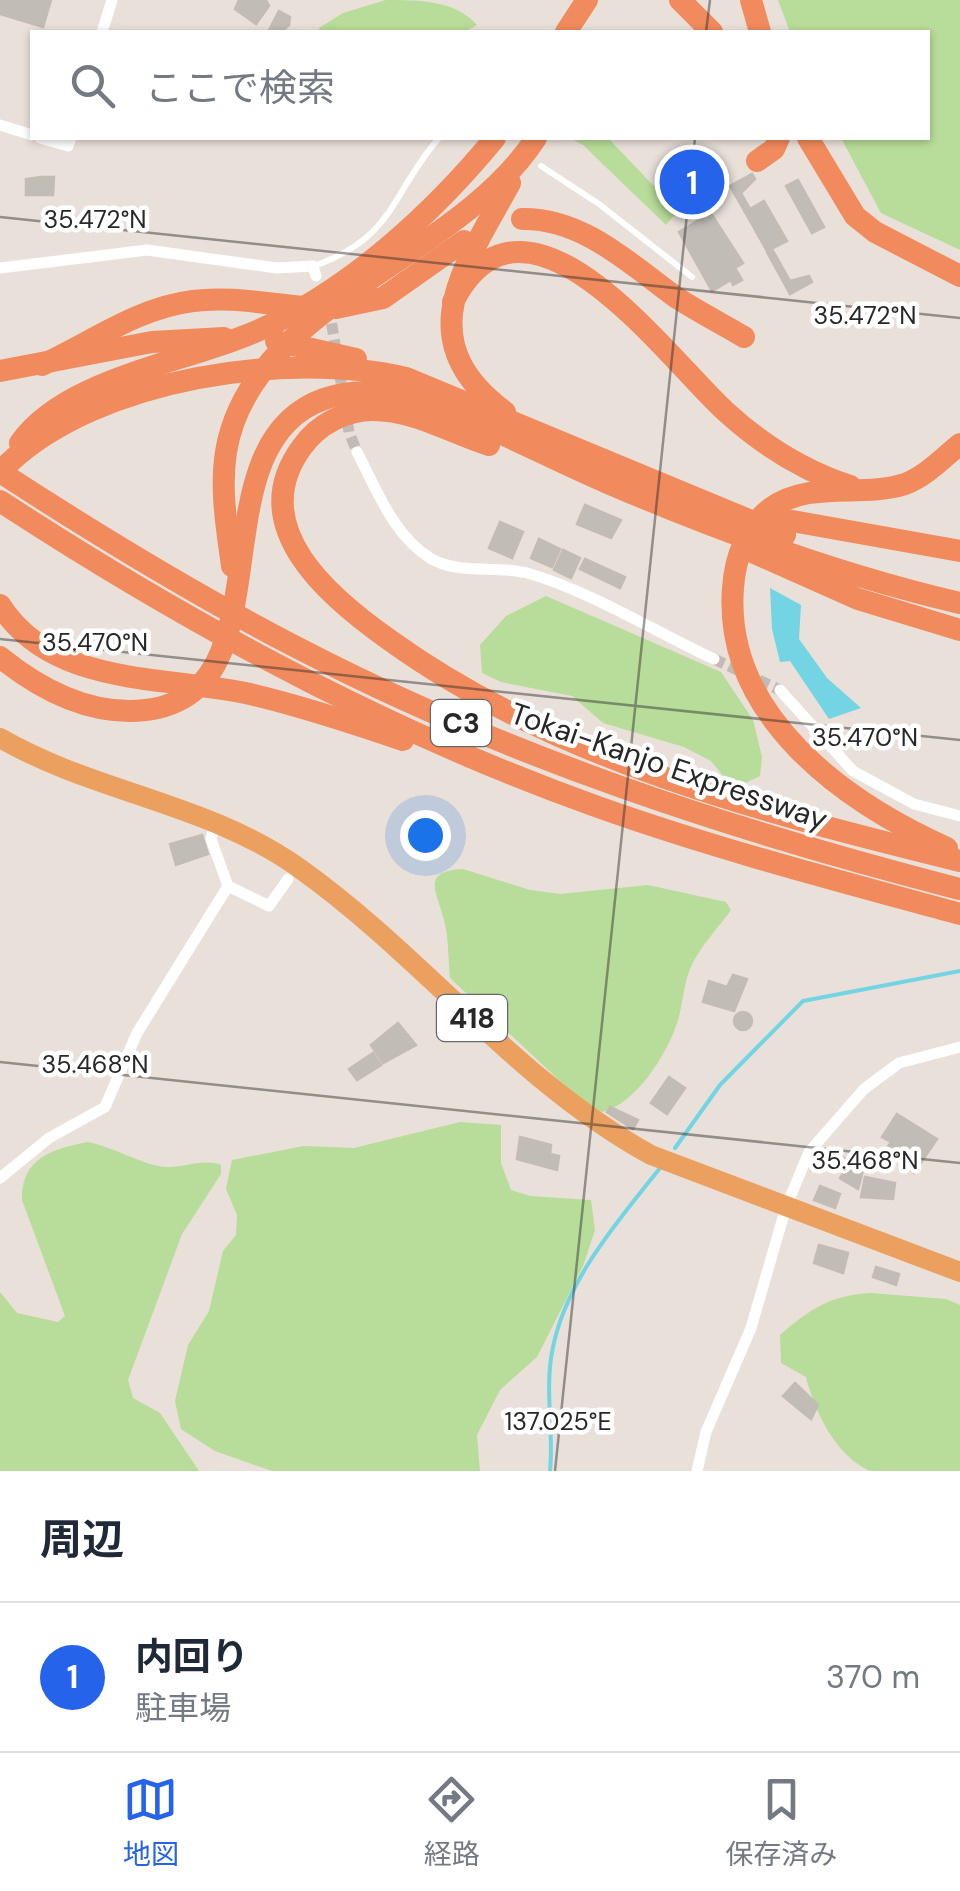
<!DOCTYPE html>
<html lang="ja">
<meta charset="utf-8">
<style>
body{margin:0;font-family:"DM Sans","Noto Sans JP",sans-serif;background:#f6f6f7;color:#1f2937}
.you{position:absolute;left:425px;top:835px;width:35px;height:35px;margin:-25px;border:8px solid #fff;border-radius:50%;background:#1a73e8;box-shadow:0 0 0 15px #1a73e833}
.badge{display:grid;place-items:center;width:65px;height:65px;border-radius:50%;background:#2563eb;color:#fff;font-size:32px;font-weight:700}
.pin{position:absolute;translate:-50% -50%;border:5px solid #fff;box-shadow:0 2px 10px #0006}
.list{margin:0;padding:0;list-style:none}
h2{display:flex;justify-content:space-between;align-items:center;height:130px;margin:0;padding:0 40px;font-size:42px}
h2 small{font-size:32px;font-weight:400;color:#747a83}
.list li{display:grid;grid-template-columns:65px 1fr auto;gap:30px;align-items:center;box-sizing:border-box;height:150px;padding:0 40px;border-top:2px solid #e0e1e3}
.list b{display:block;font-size:38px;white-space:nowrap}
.list p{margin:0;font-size:32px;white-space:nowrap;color:#747a83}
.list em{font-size:32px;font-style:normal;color:#747a83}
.icon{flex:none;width:55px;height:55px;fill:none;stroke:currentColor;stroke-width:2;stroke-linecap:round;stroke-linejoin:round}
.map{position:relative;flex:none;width:960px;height:1471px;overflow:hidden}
.search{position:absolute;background:#fff;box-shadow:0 2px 8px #0004;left:30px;right:30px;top:30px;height:110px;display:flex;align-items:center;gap:25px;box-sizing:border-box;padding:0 35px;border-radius:0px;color:#747a83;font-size:38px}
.sheet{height:280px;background:#fff}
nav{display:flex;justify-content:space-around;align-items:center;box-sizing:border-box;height:140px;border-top:2px solid #e0e1e3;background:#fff;font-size:28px;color:#747a83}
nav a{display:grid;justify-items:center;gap:5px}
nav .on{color:#2563eb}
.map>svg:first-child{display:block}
.green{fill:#b8dc99}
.water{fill:#73d4e4}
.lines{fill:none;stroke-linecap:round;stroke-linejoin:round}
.stream{stroke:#73d4e4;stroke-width:4}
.building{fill:#c1bcb5;stroke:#c4bcb4;stroke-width:2.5}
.minor-tunnel{stroke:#c2bbb5;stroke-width:11;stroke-dasharray:11 5.5;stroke-linecap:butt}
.service{stroke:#fff;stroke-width:6}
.minor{stroke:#fff;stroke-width:11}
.trunk{stroke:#eba060;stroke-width:20}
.motorway{stroke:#f18a5c;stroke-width:22}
.ticks{fill:none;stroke:#272727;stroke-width:2.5;stroke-opacity:0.45}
.labels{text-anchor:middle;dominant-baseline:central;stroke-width:9;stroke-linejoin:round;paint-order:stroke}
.shield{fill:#fff;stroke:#686868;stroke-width:2.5}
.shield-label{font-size:28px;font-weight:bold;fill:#272727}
.street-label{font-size:30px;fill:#272727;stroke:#fff}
.ticks-label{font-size:25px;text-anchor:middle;fill:#272727;stroke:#fff;stroke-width:9;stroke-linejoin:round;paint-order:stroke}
</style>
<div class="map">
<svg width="960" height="1471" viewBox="0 0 960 1471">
<rect width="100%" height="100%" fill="#e9e0d9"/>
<g class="green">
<path d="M 386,0 C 418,0 455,0 477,25 L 464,32 L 320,32 L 319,28 L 343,13 Z"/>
<path d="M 778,0 L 960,0 L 960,250 L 881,213 L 841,138 L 928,138 L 928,32 L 790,32 Z"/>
<path d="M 570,138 L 608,138 L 668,201 L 681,207 L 666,225 L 583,145 Z"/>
<path d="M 546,596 L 721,672 L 753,720 L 762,757 L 760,776 L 743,784 L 724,777 L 711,761 L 684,747 L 603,723 L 572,696 L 501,682 L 482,673 L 480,645 L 506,616 Z"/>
<path d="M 463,869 L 530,890 L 560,894 L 648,885 L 726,902 L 731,910 C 718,928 698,949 690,969 C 683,986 683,1006 677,1023 C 667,1054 636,1104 602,1112 L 577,1097 L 450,978 C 448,959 449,938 444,920 C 437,892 420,871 463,869 Z"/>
<path d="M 460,1122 L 501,1125 L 501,1163 L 511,1190 L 530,1196 L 591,1200 L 595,1230 L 583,1266 L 537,1357 L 500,1390 L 477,1435 L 480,1471 L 272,1471 L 215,1451 L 181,1429 L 175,1401 L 188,1345 L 209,1311 L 223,1251 L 236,1235 L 237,1215 L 226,1189 L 232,1160 L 304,1146 L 354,1148 Z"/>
<path d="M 88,1142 C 113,1147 143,1165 165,1167 C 184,1168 203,1158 221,1165 L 221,1174 L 182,1234 L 128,1380 L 133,1398 L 160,1413 L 199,1471 L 0,1471 L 0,1292 L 17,1313 L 58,1322 L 65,1316 L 22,1200 C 21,1158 52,1149 88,1142 Z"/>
<path d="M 871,1293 L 946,1299 L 960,1305 L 960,1471 L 870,1471 C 835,1455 815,1412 806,1377 L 781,1363 L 780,1335 C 810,1309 831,1295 871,1293 Z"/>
</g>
<path class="water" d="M 770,588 L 801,605 L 799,639 L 827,678 L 861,708 L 829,719 L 790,661 L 780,662 L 772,629 Z"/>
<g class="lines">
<g class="stream">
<path d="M 675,1148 L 720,1085 L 803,1001 L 960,971"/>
<path d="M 550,1471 C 554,1430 544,1388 553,1347 C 567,1279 618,1221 660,1168"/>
</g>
</g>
<g class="building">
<path d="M 0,0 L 51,0 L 43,27 L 0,14 Z"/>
<path d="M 239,0 L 266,0 L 269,6 L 256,24 L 235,9 Z"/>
<path d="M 279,11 L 290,17 L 289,25 L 281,32 L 268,32 Z"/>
<path d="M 752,174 L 755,179 L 741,193 L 750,209 L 745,212 L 730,186 Z"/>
<path d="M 41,177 L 54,177 L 53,195 L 26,195 L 26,179 Z"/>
<path d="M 798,180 L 824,227 L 812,233 L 786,186 Z"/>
<path d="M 764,201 L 787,241 L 767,251 L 745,212 Z"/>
<path d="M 708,209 L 743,263 L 735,268 L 742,280 L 733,285 L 731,280 L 712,291 L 679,232 L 701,219 L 699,214 Z"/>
<path d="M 772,249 L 790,281 L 809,276 L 812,282 L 790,294 L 767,252 Z"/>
<path d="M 585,505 L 621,520 L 611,538 L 577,524 Z"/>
<path d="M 500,522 L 523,532 L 512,558 L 489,548 Z"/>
<path d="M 539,539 L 560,549 L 552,567 L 531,558 Z"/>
<path d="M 563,550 L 580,558 L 571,578 L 554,570 Z"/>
<path d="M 585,559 L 625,577 L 620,588 L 580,569 Z"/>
<path d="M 202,835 L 208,854 L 176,865 L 170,844 Z"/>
<path d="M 733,975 L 747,979 L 734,1011 L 703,1002 L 709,981 L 727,987 Z"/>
<circle cx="743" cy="1021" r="9"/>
<path d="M 398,1023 L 416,1045 L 383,1063 L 371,1045 Z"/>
<path d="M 373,1053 L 381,1065 L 357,1080 L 349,1069 Z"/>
<path d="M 669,1077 L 685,1088 L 667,1114 L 651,1103 Z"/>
<path d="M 610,1107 L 638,1120 L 633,1129 L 607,1112 Z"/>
<path d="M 897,1114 L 937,1139 L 914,1173 L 885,1151 L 891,1142 L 882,1137 Z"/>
<path d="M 520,1137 L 551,1145 L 550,1154 L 559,1156 L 557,1170 L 517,1159 Z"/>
<path d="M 846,1159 L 863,1170 L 858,1189 L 840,1178 L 849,1165 Z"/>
<path d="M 865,1177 L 895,1183 L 893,1199 L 861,1197 Z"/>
<path d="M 820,1186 L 840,1194 L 835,1208 L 814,1200 Z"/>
<path d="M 819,1245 L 848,1253 L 843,1273 L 814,1263 Z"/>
<path d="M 876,1267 L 899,1274 L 896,1285 L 873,1277 Z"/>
<path d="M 795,1383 L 818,1405 L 811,1419 L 783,1396 Z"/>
</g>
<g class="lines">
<g class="minor-tunnel">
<path d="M 329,307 L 349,432 L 357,452"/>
<path d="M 714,659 L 780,690"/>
</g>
<g class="service">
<path d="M 541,166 L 599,204 L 692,277"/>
<path d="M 314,266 C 396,237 390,194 439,138"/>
</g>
<g class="minor">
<path d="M 102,32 L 112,0"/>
<path d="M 0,125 L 32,135"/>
<path d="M 40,138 L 68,146 L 71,138"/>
<path d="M 0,268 L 147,250 L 277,268 L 313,266 L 316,276"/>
<path d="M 357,452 C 376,488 393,535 430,558 C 457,575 496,565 527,573 C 588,590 656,632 714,659"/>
<path d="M 780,690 L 853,771 L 914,804 L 960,816"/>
<path d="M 216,821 L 211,839 L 228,886 L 269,906 L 288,879"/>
<path d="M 0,1178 L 49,1138 L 105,1107 L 137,1033 L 228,886"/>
<path d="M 697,1471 L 706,1432 L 751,1328 L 786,1207 L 809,1152 L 864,1089 L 899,1063 L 960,1047"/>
</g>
<path class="trunk" d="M 0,738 C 95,793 208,803 299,868 C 423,956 516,1081 651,1155 L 960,1272"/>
<g class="motorway">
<path d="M 680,0 L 712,32"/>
<path d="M 751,0 L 760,32"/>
<path d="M 566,32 L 587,0"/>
<path d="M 808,138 L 855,216 L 875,232 L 960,276"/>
<path d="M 757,161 L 774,149 L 779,138"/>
<path d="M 522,219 C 583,218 630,264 677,298 C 699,312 722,324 744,337"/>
<path d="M 453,302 C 525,161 666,357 725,411 C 761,444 804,471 850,486"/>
<path d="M 336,308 L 383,298 L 464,241"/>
<path d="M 276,341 L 356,359"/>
<path d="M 42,365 C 92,342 137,308 193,301 C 229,296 267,304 304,307"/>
<path d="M 0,371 L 152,342 L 224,338"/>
<path d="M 505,412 C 407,340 465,266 510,183"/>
<path d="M 20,443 C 67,376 193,362 266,327 C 354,286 434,212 495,138"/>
<path d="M 489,445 C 451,433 414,410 373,410 C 346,410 318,424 302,447 C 243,527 331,599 391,641 C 556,760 766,813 960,861"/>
<path d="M 9,463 C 99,378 289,350 406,378 L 785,535"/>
<path d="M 0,472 C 97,535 197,596 300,649 C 508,757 734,831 960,889"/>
<path d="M 0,501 C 187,623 387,732 598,807 C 716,849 839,881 960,914"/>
<path d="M 764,516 L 960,551"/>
<path d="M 750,551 L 858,599 L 960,630"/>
<path d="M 232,566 C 227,529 220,490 226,452 C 249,306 456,261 536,138"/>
<path d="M 0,605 C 53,688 165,675 250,694 C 302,706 353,723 403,740"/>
<path d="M 0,657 C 37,687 81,711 130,711 C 300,710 187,447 324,399 C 350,390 380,390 406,397 C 476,417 542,455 608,483 C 722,532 840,575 960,603"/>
<path d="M 947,848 C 845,802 723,716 733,588 C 735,558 746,527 771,508 C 809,480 862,498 905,484 C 926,476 943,458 960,444"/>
</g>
</g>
<path class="ticks" d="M 706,32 L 710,0M 0,217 L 960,318M 0,639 L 960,740M 0,1062 L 960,1163M 555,1471 L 695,138"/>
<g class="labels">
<g class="shield">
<rect x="431" y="700" width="60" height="46" rx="8"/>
<rect x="437" y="995" width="70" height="46" rx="8"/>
</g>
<g class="shield-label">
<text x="461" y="723">C3</text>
<text x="472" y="1018">418</text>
</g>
<g class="street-label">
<text transform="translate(669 766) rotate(19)">Tokai-Kanjo Expressway</text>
</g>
</g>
<g class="ticks-label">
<text x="95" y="228">35.472°N</text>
<text x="865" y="324">35.472°N</text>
<text x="95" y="651">35.470°N</text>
<text x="865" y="746">35.470°N</text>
<text x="95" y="1073">35.468°N</text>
<text x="865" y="1169">35.468°N</text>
<text x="558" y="1430">137.025°E</text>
</g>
</svg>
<div class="you"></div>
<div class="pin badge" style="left:692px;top:182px">1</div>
<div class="search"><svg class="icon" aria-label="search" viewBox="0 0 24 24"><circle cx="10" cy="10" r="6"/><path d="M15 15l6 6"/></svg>ここで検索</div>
</div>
<section class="sheet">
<h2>周辺<small></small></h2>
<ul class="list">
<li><span class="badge">1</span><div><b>内回り</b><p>駐車場</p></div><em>370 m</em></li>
</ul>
</section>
<nav>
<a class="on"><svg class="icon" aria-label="map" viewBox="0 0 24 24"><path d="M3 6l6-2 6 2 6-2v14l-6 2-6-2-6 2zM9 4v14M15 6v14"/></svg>地図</a>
<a><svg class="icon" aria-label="directions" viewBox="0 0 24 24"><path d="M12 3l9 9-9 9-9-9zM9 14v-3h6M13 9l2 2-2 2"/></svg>経路</a>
<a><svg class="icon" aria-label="saved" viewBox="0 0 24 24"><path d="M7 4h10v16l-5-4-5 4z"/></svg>保存済み</a>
</nav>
